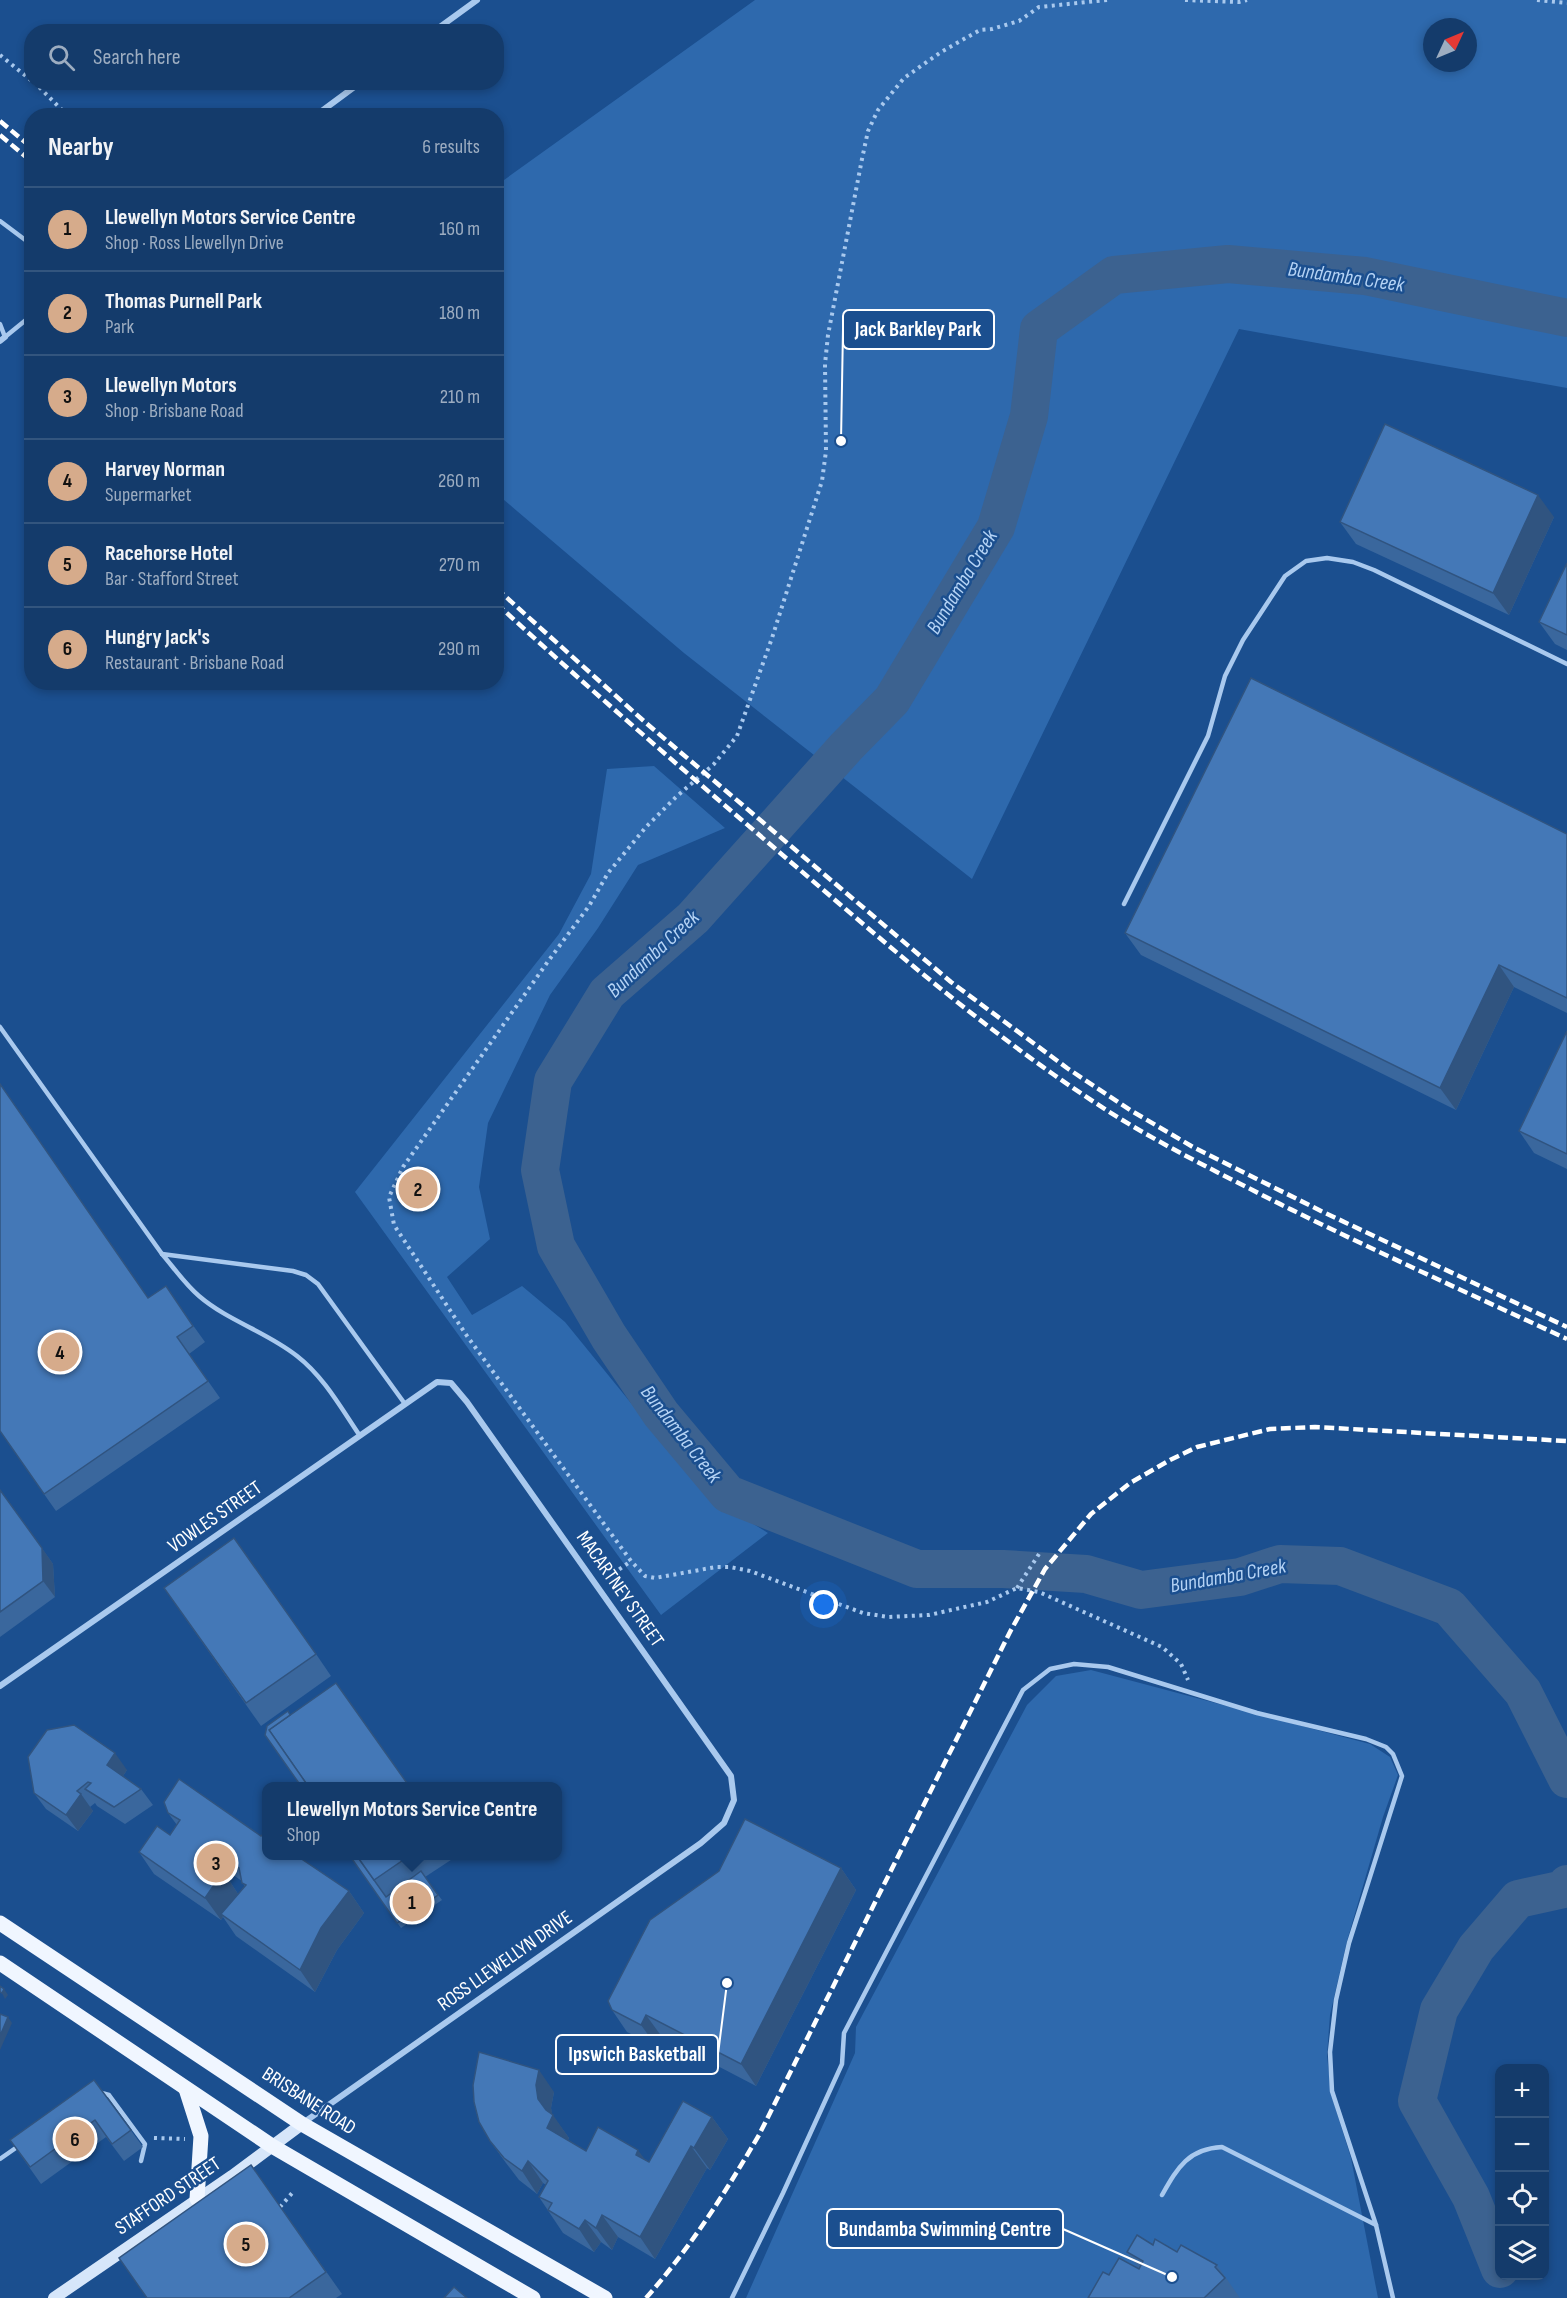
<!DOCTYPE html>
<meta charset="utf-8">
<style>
body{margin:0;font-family:"Sofia Sans Condensed",sans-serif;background:#214673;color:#f1f3f6}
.controls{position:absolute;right:18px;bottom:18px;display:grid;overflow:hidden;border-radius:12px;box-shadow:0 3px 9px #0003}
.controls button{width:54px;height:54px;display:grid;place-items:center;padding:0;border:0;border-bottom:2px solid #33557e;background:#143b6b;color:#f1f3f6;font:30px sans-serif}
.compass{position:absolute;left:1423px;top:18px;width:54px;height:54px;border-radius:50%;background:#143b6b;box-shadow:0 3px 9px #0003;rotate:46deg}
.you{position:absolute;left:824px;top:1605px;width:21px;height:21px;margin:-15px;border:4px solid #fff;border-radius:50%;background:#1a73e8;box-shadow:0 0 0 9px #1a73e833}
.badge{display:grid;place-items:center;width:39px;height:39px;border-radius:50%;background:#d6ab8b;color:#111;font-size:20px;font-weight:700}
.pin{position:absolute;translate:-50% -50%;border:3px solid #fff;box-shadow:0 2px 6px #0006}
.popup{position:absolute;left:262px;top:1782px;width:300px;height:78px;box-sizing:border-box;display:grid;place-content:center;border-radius:12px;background:#143b6b;filter:drop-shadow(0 2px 4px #0005);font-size:20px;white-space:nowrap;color:#9dadc1}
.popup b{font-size:22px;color:#f1f3f6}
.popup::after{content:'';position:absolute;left:50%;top:100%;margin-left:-12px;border:12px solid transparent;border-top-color:#143b6b}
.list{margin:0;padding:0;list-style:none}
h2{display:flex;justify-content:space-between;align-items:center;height:78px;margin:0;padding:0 24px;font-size:26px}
h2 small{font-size:20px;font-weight:400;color:#9dadc1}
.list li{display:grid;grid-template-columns:39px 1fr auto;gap:18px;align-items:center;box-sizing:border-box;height:84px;padding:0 24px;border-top:2px solid #33557e}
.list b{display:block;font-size:22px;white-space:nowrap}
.list p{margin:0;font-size:20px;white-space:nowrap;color:#9dadc1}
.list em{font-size:20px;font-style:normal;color:#9dadc1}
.icon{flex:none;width:33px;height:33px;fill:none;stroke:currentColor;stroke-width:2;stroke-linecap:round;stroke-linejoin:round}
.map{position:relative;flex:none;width:1567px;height:2298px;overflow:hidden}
.search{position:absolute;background:#143b6b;box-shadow:0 3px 9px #0003;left:24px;top:24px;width:480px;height:66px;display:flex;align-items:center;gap:15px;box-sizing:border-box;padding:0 21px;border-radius:24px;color:#9dadc1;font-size:22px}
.panel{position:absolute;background:#143b6b;box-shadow:0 3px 9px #0003;left:24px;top:108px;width:480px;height:582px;border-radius:24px}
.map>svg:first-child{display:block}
.green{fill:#2e69ad;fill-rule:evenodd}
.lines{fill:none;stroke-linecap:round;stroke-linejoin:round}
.river{stroke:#3c6290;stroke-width:38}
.path{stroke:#a9c9ee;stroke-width:4;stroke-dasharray:3 4.5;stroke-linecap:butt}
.lane{stroke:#a9c9ee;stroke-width:4.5}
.street{stroke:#a9c9ee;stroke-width:6}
.secondary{stroke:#d6e6fa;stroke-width:12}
.primary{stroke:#f0f6ff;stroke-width:15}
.rail{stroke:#fff;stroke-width:4.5;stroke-dasharray:10 4.5;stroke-linecap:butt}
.wall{fill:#3a679d;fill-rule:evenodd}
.shaded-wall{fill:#305480}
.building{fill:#4478b7;stroke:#305480;stroke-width:1.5}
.labels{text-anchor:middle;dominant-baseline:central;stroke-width:5;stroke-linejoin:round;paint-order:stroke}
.street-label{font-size:20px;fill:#fff;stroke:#1b4f8f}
.water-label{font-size:21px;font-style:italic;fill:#b5d3f5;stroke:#1b4f8f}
.leader{fill:none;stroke:#fff;stroke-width:2}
.callout-dot{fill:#fff;stroke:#1b4f8f;stroke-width:2}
.callout{fill:#1b4f8f;stroke:#fff;stroke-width:2}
.callout-label{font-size:21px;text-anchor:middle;font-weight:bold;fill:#fff}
</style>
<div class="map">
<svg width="1567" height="2298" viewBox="0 0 1567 2298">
<rect width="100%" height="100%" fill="#1b4f8f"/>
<g class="green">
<path d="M 755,0 L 1567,0 L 1567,388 L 1239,329 L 972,879 L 684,653 L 497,494 L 497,185 ZM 1432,27 L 1468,27 L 1468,63 L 1432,63 Z"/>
<path d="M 654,766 L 725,828 L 638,865 L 598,928 L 550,995 L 488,1123 L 479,1187 L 490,1239 L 447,1277 L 472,1315 L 522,1286 L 565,1322 L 705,1494 L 768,1533 L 661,1615 L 355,1192 L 559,934 L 591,874 L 607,769 Z"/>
<path d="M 1091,1670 L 1370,1744 L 1390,1757 L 1398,1775 L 1383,1817 L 1347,1941 L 1330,2015 L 1327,2055 L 1331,2094 L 1351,2158 L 1378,2298 L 746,2298 L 855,2053 L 856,2027 L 1027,1705 L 1056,1676 Z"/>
</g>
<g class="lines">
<g class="river">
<path d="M 1567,318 L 1365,276 L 1228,264 L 1114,275 L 1039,329 L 1029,416 L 996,527 L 892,700 L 846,747 L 693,918 L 607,993 L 553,1081 L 540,1170 L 556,1246 L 609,1337 L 661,1414 L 728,1494 L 917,1569 L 1003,1569 L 1086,1574 L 1141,1590 L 1240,1577 L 1280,1564 L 1340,1566 L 1449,1607 L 1523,1692 L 1567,1779"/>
<path d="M 1500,2269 L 1471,2197 L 1417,2101 L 1439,2010 L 1476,1948 L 1518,1899 L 1564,1889 L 1567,1884"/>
</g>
<g class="path">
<path d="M 1107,0 L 1039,7 L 1019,21 L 992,29 L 980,30 L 941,52 L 904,78 L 878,110 L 868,131 L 862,159 L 828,335 L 825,364 L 826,451 L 822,481 L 772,638 L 737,736 L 714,764 L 676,797 L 646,827 L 608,873 L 589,906 L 549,960 L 403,1167 L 389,1197 L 394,1225 L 467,1336 L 631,1561 L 645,1576 L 655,1578 L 716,1567 L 730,1567 L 750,1571 L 863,1613 L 888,1617 L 929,1615 L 987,1602 L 1017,1588 L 1039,1592 L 1162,1647 L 1181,1664 L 1188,1680"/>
<path d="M 1185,0 L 1239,2 L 1247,0"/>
<path d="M 1537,0 L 1567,3"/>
<path d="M 0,55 L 32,81"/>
<path d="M 34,82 L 68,116"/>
<path d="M 607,1578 L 631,1561"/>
<path d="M 1017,1588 L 1039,1554"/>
<path d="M 154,2138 L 185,2139"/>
<path d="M 280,2207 L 293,2192"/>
</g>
<g class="lane">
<path d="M 0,221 L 32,245"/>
<path d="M 0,324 L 5,337 L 32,315"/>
<path d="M 1124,904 L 1208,736 L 1225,676 L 1243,640 L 1285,576 L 1306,561 L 1327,558 L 1353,562 L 1374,570 L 1567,664"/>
<path d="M 0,1027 L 162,1254 C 174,1268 185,1284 199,1296 C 228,1321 267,1332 297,1356 C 324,1377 341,1408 360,1436"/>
<path d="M 162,1254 L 293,1271 L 306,1275 L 318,1284 L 405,1404"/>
<path d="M 98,2092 L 109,2095 L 145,2144 L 141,2161"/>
<path d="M 0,2159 L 20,2145"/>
<path d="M 1162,2195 C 1178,2167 1188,2149 1222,2147 L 1376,2225"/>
<path d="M 732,2298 L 783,2193 L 842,2064 L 844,2033 L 1023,1690 L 1050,1669 L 1074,1664 L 1108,1667 L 1257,1713 L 1366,1739 L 1386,1747 L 1393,1754 L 1402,1776 L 1349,1943 L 1336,2000 L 1330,2052 L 1332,2091 L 1376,2225 L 1393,2298"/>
</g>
<g class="street">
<path d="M 433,32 L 477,0"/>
<path d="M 315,116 L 361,82"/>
<path d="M 0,341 L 5,337"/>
<path d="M 0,1686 L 437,1382 L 451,1383 L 467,1402 L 731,1776 L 734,1800 L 724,1823 L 701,1843 L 303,2123"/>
</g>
<path class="secondary" d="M 54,2298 L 232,2176 L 302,2124"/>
<g class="primary">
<path d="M 0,1923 L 302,2124 L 605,2298"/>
<path d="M 0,1963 L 272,2146 L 533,2298"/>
<path d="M 186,2089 L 201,2136 L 197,2199"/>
</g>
<g class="rail">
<path d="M 0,121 L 32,148"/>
<path d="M 0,135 L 32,162"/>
<path d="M 496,588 L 646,723 L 951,982 L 1067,1068 L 1130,1110 L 1193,1147 L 1321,1211 L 1567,1327"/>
<path d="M 496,603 C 593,693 693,778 793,864 C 898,954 1002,1045 1119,1118 C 1168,1148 1219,1173 1270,1199 C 1368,1248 1468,1293 1567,1339"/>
<path d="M 646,2298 C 691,2247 725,2193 759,2135 L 1011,1630 L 1045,1569 L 1091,1514 L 1130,1483 L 1170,1460 L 1197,1447 L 1270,1429 L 1315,1427 L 1567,1441"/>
</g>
</g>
<g class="wall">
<path d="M 1554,517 L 1509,615 L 1356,544 L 1340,522 Z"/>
<path d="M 1567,563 L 1567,650 L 1555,644 L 1539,622 Z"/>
<path d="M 1567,834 L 1567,1013 L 1514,987 L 1456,1110 L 1141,955 L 1125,933 Z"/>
<path d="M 1567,1031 L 1567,1169 L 1534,1153 L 1519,1131 Z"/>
<path d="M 148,1298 L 177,1303 L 205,1342 L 189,1354 L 220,1398 L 56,1511 L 44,1494 Z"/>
<path d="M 0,1490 L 53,1564 L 55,1597 L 0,1637 Z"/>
<path d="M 164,1588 L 316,1654 L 331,1676 L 261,1726 Z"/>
<path d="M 127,1770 L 123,1776 L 141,1789 L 153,1805 L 125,1824 L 97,1806 L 95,1803 L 90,1807 L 93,1811 L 78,1831 L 46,1809 L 34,1793 Z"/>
<path d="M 168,1813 L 261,1836 L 349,1891 L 364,1913 L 337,1950 L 315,1992 L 236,1936 L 223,1917 L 221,1920 L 154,1874 L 139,1852 L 170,1835 L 177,1825 ZM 233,1875 L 242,1881 L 245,1887 L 238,1894 L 229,1880 Z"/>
<path d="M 350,1856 L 457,1856 L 425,1877 L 442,1900 L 401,1928 Z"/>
<path d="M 841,1868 L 856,1890 L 756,2086 L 662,2037 L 657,2047 L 627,2032 L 612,2010 Z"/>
<path d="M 94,2080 L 143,2147 L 124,2161 L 106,2137 L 41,2184 L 10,2140 Z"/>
<path d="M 554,2092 L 551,2108 L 552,2115 L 569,2138 L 568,2140 L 586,2151 L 645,2160 L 649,2162 L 712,2117 L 728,2139 L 710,2170 L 707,2168 L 655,2259 L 618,2237 L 612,2250 L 601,2242 L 594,2252 L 563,2233 L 539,2197 L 546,2185 L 543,2183 L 537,2194 L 519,2180 L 506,2163 L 490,2141 Z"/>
<path d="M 251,2165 L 342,2294 L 336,2298 L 147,2298 Z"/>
<path d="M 1153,2245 L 1217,2265 L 1240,2298 L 1088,2298 L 1109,2275 L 1139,2269 L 1127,2252 Z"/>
</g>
<g class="shaded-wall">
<path d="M 1538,495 L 1554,517 L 1509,615 L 1493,593 Z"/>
<path d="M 1499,965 L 1514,987 L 1456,1110 L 1440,1088 Z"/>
<path d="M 42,1548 L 53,1564 L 55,1597 L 43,1581 Z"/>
<path d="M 115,1753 L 127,1770 L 119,1782 L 107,1765 Z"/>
<path d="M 81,1794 L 93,1811 L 78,1831 L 66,1815 Z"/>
<path d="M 217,1853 L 233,1875 L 229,1880 L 238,1894 L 221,1914 L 223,1917 L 221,1920 L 205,1898 L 210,1863 Z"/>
<path d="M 841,1868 L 856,1890 L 756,2086 L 741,2064 Z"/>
<path d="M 349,1891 L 364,1913 L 337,1950 L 315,1992 L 300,1970 L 321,1928 Z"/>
<path d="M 4,1989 L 8,1995 L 5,1999 L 2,1993 Z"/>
<path d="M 646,2015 L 662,2037 L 657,2047 L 641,2025 Z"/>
<path d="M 8,2017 L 12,2023 L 0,2050 L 0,2036 Z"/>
<path d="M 539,2070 L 554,2092 L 551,2108 L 553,2117 L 553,2115 L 569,2138 L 562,2150 L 547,2128 L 538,2099 L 536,2085 Z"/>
<path d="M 712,2117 L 728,2139 L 710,2170 L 694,2148 Z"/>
<path d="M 691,2146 L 707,2168 L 655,2259 L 640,2237 Z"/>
<path d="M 638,2150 L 654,2172 L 636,2155 Z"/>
<path d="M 528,2161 L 543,2183 L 537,2194 L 522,2171 Z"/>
<path d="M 602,2215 L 618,2237 L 612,2250 L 596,2228 Z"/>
<path d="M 585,2220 L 601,2242 L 594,2252 L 579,2229 Z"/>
</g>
<g class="building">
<path d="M 1385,424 L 1538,495 L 1493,593 L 1340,522 Z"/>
<path d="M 1567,563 L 1567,635 L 1539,622 Z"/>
<path d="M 1251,678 L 1567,834 L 1567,998 L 1499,965 L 1440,1088 L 1125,933 Z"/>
<path d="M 1567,1031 L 1567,1154 L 1519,1131 Z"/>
<path d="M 0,1084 L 148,1298 L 166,1286 L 193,1326 L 177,1337 L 208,1381 L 44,1494 L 0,1431 Z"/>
<path d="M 0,1490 L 42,1548 L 43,1581 L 0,1612 Z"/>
<path d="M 234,1538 L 316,1654 L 246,1703 L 164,1588 Z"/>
<path d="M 336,1683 L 409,1786 L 308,1786 L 269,1730 Z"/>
<path d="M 288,1711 L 290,1715 L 269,1730 L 308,1786 L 301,1786 L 265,1735 L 267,1726 Z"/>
<path d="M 74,1725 L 115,1753 L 107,1765 L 141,1789 L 114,1807 L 85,1789 L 91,1783 L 88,1782 L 77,1791 L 81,1794 L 66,1815 L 34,1793 L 28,1757 L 47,1730 Z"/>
<path d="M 179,1779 L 261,1836 L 264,1833 L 267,1834 L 267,1856 L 297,1856 L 349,1891 L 321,1928 L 300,1970 L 221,1914 L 246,1885 L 242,1883 L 239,1868 L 217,1853 L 210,1863 L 223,1872 L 205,1898 L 139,1852 L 157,1826 L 170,1835 L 180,1820 L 168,1813 L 164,1802 Z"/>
<path d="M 745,1819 L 841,1868 L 741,2064 L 646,2015 L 641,2025 L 612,2010 L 608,2001 L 650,1920 L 719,1871 Z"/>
<path d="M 350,1856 L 357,1856 L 386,1897 L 421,1871 L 438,1895 L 397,1923 Z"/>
<path d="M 357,1856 L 409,1856 L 374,1880 Z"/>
<path d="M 0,1986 L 4,1989 L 2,1993 L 0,1992 Z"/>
<path d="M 0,2014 L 8,2017 L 0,2036 Z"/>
<path d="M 479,2052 L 539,2070 L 536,2085 L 538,2099 L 546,2110 L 553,2115 L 547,2128 L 586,2151 L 598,2127 L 638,2150 L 636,2155 L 649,2162 L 683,2101 L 712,2117 L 694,2148 L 691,2146 L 640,2237 L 602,2215 L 596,2228 L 585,2220 L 579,2229 L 548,2210 L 552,2203 L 539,2197 L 548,2181 L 528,2161 L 522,2171 L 504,2158 L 490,2141 L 479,2122 L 474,2102 L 473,2085 Z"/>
<path d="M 94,2080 L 131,2130 L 112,2144 L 95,2120 L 30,2167 L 10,2140 Z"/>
<path d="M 251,2165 L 326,2272 L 289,2298 L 147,2298 L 119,2258 Z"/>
<path d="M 1137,2235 L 1153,2245 L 1155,2239 L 1177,2252 L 1181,2245 L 1217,2265 L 1215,2267 L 1225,2278 L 1204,2298 L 1088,2298 L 1103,2272 L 1109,2275 L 1119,2258 L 1139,2269 L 1143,2261 L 1127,2252 Z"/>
<path d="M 454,2287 L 467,2298 L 444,2298 Z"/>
</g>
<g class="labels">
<g class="street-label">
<text transform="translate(215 1517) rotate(-35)">VOWLES STREET</text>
<text transform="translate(620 1589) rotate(55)">MACARTNEY STREET</text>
<text transform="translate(505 1961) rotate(-35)">ROSS LLEWELLYN DRIVE</text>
<text transform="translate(309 2101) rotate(33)">BRISBANE ROAD</text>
<text transform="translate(168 2196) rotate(-34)">STAFFORD STREET</text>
</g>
<g class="water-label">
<text transform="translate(1346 277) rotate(8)">Bundamba Creek</text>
<text transform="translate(962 582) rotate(-59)">Bundamba Creek</text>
<text transform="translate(653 954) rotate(-43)">Bundamba Creek</text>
<text transform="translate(681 1434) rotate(52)">Bundamba Creek</text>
<text transform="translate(1228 1576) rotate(-10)">Bundamba Creek</text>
</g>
</g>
<path class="leader" d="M841 441L843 329M727 1983L718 2054M1172 2277L1063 2229"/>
<g class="callout-dot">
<circle cx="841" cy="441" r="6"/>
<circle cx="727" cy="1983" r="6"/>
<circle cx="1172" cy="2277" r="6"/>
</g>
<g class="callout">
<rect x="843" y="310" width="151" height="39" rx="6"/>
<rect x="556" y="2035" width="162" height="39" rx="6"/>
<rect x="827" y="2209" width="236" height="39" rx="6"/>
</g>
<g class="callout-label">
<text x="918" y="336">Jack Barkley Park</text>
<text x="637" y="2061">Ipswich Basketball</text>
<text x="945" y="2236">Bundamba Swimming Centre</text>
</g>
</svg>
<div class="controls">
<button>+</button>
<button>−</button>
<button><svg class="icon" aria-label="locate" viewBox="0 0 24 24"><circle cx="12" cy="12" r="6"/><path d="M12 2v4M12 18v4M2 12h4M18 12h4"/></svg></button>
<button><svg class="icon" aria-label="layers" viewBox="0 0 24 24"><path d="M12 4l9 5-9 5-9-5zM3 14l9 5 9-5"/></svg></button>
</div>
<svg class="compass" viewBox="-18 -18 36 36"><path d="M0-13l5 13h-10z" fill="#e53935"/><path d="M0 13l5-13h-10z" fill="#9dadc1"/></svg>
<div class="you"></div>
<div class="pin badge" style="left:412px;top:1902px">1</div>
<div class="popup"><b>Llewellyn Motors Service Centre</b>Shop</div>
<div class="pin badge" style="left:418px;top:1189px">2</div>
<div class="pin badge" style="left:216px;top:1863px">3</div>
<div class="pin badge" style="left:60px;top:1352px">4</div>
<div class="pin badge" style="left:246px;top:2244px">5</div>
<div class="pin badge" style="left:75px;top:2139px">6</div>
<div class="search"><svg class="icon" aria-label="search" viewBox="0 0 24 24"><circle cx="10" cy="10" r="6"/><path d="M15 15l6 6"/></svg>Search here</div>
<section class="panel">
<h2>Nearby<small>6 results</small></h2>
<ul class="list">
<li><span class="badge">1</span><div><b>Llewellyn Motors Service Centre</b><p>Shop · Ross Llewellyn Drive</p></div><em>160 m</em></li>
<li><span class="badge">2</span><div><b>Thomas Purnell Park</b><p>Park</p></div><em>180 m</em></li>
<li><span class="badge">3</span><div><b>Llewellyn Motors</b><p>Shop · Brisbane Road</p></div><em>210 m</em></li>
<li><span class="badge">4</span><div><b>Harvey Norman</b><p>Supermarket</p></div><em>260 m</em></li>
<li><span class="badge">5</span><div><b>Racehorse Hotel</b><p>Bar · Stafford Street</p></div><em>270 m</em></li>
<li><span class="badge">6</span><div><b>Hungry Jack's</b><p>Restaurant · Brisbane Road</p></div><em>290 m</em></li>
</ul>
</section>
</div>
